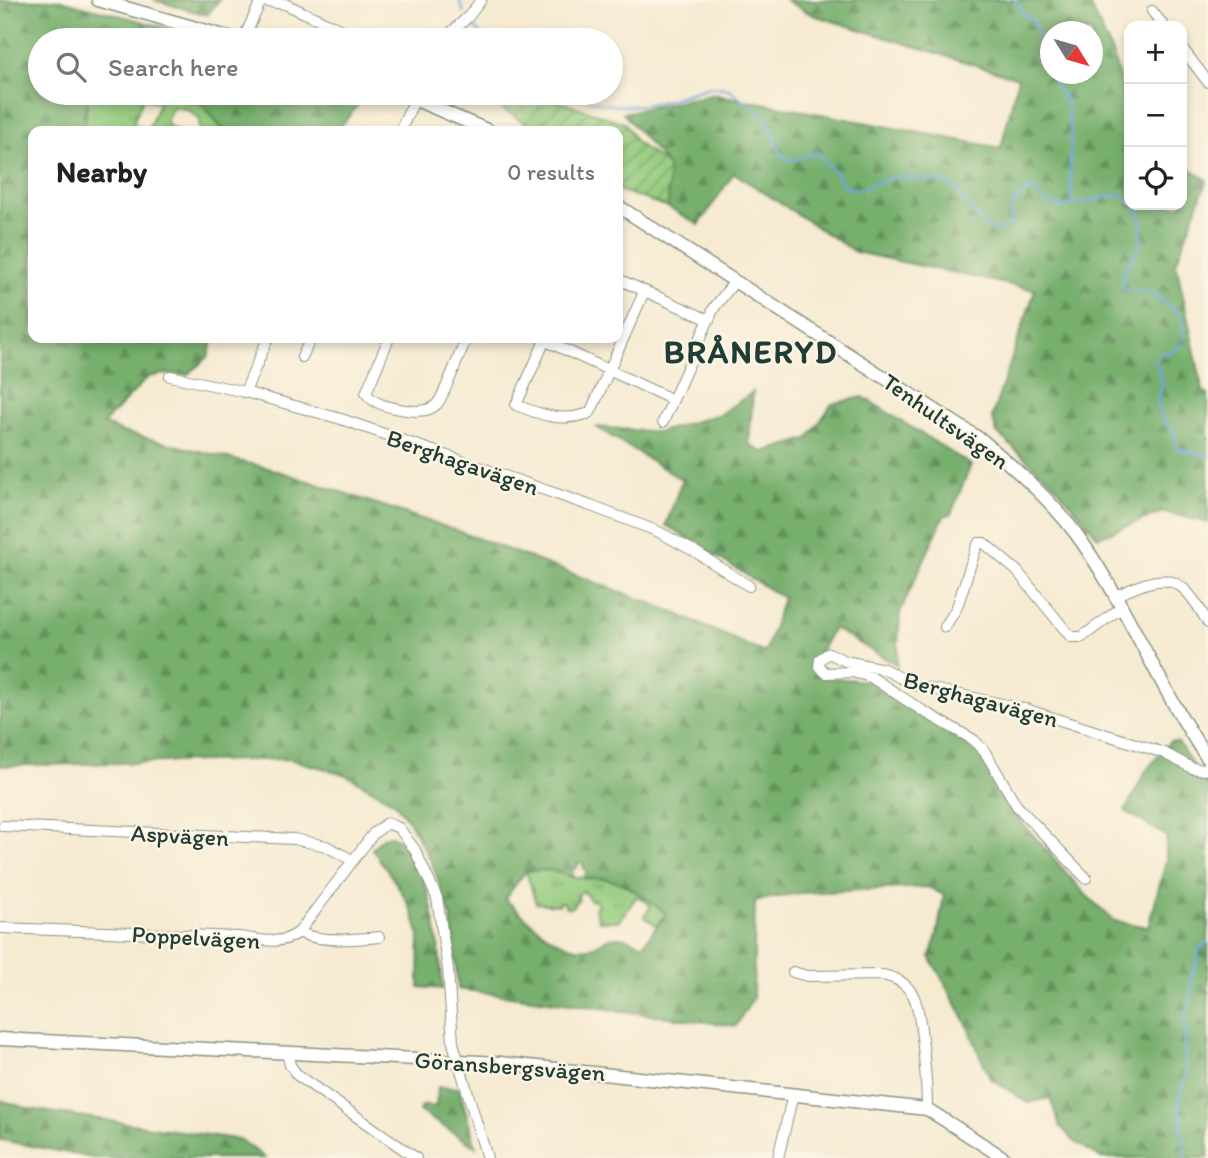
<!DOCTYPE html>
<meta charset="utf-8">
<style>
body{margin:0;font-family:Itim,sans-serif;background:#f6f6f6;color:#222}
.controls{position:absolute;right:21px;top:21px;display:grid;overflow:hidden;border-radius:14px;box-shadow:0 4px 10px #0003}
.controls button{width:63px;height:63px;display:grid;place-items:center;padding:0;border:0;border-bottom:2px solid #e0e0e0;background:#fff;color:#222;font:35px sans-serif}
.compass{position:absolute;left:1040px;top:21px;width:63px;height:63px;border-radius:50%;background:#fff;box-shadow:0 4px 10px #0003;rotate:127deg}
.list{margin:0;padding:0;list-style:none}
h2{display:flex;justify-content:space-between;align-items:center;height:91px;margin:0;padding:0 28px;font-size:30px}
h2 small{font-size:23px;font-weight:400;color:#767676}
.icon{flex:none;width:38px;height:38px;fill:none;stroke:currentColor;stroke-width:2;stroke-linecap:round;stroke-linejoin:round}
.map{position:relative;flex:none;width:1208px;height:1158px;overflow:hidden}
.search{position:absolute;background:#fff;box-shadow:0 4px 10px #0003;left:28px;top:28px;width:595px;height:77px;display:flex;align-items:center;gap:18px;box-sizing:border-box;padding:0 24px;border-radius:38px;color:#767676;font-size:26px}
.panel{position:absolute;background:#fff;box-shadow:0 4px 10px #0003;left:28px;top:126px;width:595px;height:217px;border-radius:14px}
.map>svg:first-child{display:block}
.grass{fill:url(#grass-tufts);stroke:#5a8459;stroke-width:2;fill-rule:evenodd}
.forest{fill:url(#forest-firs);stroke:#4b7650;stroke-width:2;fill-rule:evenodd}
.garden{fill:url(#garden-furrows);stroke:#5a8459;stroke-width:2}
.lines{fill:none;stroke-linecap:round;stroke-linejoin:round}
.stream{stroke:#6da7dd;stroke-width:2.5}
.minor-casing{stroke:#8a9482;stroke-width:12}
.tertiary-casing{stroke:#8a9482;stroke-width:15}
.minor{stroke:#fff;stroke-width:10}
.tertiary{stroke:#fff;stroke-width:12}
.labels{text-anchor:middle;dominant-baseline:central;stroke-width:5;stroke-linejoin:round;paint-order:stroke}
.street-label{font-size:24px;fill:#1f3d34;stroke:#fcf5e5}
.district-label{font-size:32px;font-weight:bold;letter-spacing:2px;fill:#1f3d34;stroke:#fcf5e5}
</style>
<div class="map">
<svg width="1208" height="1158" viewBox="0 0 1208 1158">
<defs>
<pattern id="grass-tufts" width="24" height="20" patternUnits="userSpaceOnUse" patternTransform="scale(1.75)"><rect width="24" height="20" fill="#94cb7e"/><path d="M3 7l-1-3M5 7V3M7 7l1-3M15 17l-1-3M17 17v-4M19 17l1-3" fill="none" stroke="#78a668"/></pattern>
<pattern id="forest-firs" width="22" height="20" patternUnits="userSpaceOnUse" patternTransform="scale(1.75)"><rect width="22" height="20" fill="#77af6d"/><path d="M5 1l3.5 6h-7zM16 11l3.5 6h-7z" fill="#61905a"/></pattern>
<pattern id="garden-furrows" width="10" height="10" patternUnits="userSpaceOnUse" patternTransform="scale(1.75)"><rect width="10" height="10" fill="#94cb7e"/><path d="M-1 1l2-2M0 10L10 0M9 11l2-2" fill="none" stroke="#78a668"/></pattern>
</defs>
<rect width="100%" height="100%" fill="#fcf5e5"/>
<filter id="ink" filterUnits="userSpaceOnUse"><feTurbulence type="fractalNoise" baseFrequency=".0143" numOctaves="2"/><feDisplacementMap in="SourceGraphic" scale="14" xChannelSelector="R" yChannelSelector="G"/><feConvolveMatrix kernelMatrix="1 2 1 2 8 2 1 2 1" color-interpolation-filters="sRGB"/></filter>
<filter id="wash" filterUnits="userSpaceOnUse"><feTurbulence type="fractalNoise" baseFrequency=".00686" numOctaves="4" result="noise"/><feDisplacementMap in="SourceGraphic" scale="28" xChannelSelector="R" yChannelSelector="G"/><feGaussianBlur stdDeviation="1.57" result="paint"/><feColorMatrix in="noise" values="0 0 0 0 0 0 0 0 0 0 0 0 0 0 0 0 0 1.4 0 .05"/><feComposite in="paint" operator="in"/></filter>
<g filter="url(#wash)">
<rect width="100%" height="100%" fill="#f6ead1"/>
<g class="grass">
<path d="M 88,93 L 177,93 L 188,101 L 200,102 L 224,131 L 200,131 L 199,119 L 188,110 L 176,107 L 171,110 L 166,121 L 168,125 L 177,131 L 171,131 L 160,126 L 158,131 L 84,131 ZM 143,98 L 159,103 L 148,130 L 133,124 Z"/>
<path d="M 549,870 L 572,877 L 602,878 L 623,882 L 666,913 L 658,926 L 644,917 L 651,906 L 637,896 L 619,921 L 599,921 L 595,908 L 598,905 L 594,899 L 591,901 L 583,891 L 577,896 L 579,899 L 571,908 L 565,907 L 565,903 L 559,902 L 559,905 L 536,903 L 526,871 Z"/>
</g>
<g class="forest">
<path d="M 0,0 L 60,0 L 213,40 L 40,40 L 40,93 L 88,93 L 84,131 L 33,131 L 33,338 L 214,338 L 208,357 L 187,375 L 165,374 L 148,377 L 103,424 L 122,432 L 272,469 L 458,531 L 661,607 L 765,653 L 783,598 L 666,525 L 682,480 L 596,427 L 659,432 L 720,414 L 753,392 L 749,444 L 763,452 L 808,439 L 832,404 L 863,397 L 971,465 L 951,514 L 944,516 L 900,612 L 897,665 L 833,628 L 812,666 L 833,678 L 867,681 L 977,752 L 1011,810 L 1084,893 L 1114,921 L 1148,927 L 1166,861 L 1166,836 L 1125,811 L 1146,771 L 1170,741 L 1178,742 L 1206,785 L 1208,778 L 1208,1158 L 1101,1158 L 1074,1141 L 1060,1126 L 1050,1098 L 1028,1103 L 990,1078 L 966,1022 L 930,957 L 937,935 L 944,895 L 928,887 L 799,893 L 755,901 L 753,998 L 736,1026 L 458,989 L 451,917 L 432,863 L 408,820 L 394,802 L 344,774 L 289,759 L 0,766 ZM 578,863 L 584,863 L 583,868 L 586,869 L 585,879 C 620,874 639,894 666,913 L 643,945 C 627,938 619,933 603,941 C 598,944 593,947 588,948 C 561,953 524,917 505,899 L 526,871 L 549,870 L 572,877 L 573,868 L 577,868 Z"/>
<path d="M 154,0 L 219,0 L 207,15 Z"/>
<path d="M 785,0 L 1088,0 L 1113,55 L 1129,117 L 1129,205 L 1182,205 L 1182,163 L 1207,180 L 1176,263 L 1203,391 L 1208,394 L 1208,523 L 1163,512 L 1098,537 L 1054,484 L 997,433 L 992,416 L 1035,290 L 855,252 L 734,173 L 699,225 L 668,207 L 668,166 L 623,113 L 714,94 L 1001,148 L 1018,78 L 813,15 ZM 1050,32 L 1092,32 L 1092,74 L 1050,74 Z"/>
<path d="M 177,93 L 357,93 L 365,96 L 337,131 L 224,131 L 200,102 L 188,101 Z"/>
<path d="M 389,835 C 432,852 439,948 443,989 L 419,987 C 419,971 420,953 419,937 C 415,904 390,875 372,849 L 382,838 Z"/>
<path d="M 438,1087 L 459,1088 L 476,1147 L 419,1111 L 422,1106 L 436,1106 Z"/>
<path d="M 0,1100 L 30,1109 L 241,1140 L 265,1158 L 94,1158 L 0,1140 Z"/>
</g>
<path class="garden" d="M 494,93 L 534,93 L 625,123 L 635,141 L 668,166 L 668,207 L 618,190 L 618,131 L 538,131 L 500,107 Z"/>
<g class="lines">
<g class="stream">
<path d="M 459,0 L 464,13"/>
<path d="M 1016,0 L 1022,12 L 1034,22 L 1045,56 L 1047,72 L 1067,103 L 1071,137 L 1070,166 L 1072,205"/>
<path d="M 472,24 L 486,40"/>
<path d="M 574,93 C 611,113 649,107 688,94 C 703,89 714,84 730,90 C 733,92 764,117 767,120 C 776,131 775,157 791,160 C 799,161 808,153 817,153 C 823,160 830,166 835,173 C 838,176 841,184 845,186 C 860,196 876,180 891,178 C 903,176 932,180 945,183 C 967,189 980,246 1010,226 C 1012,208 1011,199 1031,190 L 1034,190 L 1044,201 L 1061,207 L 1122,194 L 1129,201"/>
<path d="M 1134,205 L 1140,211 C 1141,221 1143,234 1140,244 C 1136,262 1116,269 1124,289 L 1158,295 L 1161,300 L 1181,315 C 1189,339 1184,350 1159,355 L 1155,360 L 1161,379 L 1162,389 L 1157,400 L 1161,416 L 1166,425 L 1175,431 L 1176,448 L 1208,456"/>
<path d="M 1185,1158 C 1185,1135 1173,1097 1186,1077 L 1184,1023 L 1191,998 L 1191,977 L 1196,966 L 1199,950 L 1208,942"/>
</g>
</g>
</g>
<g filter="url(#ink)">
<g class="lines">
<g class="minor-casing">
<g id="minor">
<path d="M 1152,11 L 1164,26"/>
<path d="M 243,40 L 261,1 L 285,4 L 364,40"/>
<path d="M 443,40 L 469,16 L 481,0"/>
<path d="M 1182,48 L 1208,82"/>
<path d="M 400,131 L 415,99"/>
<path d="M 618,279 L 709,320"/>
<path d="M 389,338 L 366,393 C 372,402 384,406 395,408 C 407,411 428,414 437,404 C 445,395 460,351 467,338"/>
<path d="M 546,338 L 516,405 C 541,415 560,422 587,414 L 591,411 L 644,292"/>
<path d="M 544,340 L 673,400"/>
<path d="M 302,357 L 311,338"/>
<path d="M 170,376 L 245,392 L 341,419 L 588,505 L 657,531 L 694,551 L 749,586"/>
<path d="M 245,392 L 268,338"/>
<path d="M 663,422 L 714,308 L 735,281"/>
<path d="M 1114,597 C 1166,572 1179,571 1208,623"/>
<path d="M 945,627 L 957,607 L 976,548 L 979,543 L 984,543 L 1017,571 L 1071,637 L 1082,637 L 1121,608"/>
<path d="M 3,826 L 294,839 L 326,846 L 352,860"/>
<path d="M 1086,878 L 1017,806 L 985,752 L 974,740 L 923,711 L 871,677 L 852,672 L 826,673 L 819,666 L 820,659 L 829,653 L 845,661 L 884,669 L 914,685 L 1025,709 L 1164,753 L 1192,768 L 1205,770 L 1208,767"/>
<path d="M 0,928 L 240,937 C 260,940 282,946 299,932 L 373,834 L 387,823 L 399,828 L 415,850 L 437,898 L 448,969 L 453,1043 L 487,1158"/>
<path d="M 299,932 C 318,943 357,939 379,937"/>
<path d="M 793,972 L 807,976 L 882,975 C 895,977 906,983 913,995 C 922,1011 927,1088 927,1109"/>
<path d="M 287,1053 L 290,1065 L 297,1075 L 416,1158"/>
<path d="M 778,1158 L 793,1094"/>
</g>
</g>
<g class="tertiary-casing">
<g id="tertiary">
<path d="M 98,0 L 238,40"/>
<path d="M 400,93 L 489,131"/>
<path d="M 618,206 L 983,441 C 1020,473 1057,505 1084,545 C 1130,612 1161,691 1208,759"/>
<path d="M 0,1039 L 500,1063 L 927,1109 L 1004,1158"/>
</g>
</g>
<use href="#minor" class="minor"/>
<use href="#tertiary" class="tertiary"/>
</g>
</g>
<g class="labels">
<g class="street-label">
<text transform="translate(946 421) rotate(35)">Tenhultsvägen</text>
<text transform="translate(463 462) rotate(19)">Berghagavägen</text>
<text transform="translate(981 699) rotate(15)">Berghagavägen</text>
<text transform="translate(180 835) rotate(3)">Aspvägen</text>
<text transform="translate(196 937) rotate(3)">Poppelvägen</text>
<text transform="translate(510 1066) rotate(4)">Göransbergsvägen</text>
</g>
<g class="district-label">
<text x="751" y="352">BRÅNERYD</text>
</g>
</g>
</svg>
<div class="controls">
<button>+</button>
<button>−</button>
<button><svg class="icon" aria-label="locate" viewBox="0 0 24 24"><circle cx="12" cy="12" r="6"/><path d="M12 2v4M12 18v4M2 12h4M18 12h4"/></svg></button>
</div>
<svg class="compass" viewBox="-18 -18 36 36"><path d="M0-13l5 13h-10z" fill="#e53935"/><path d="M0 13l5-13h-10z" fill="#767676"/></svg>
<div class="search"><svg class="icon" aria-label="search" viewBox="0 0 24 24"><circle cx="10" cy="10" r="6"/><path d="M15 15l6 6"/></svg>Search here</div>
<section class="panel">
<h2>Nearby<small>0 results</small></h2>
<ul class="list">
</ul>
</section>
</div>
